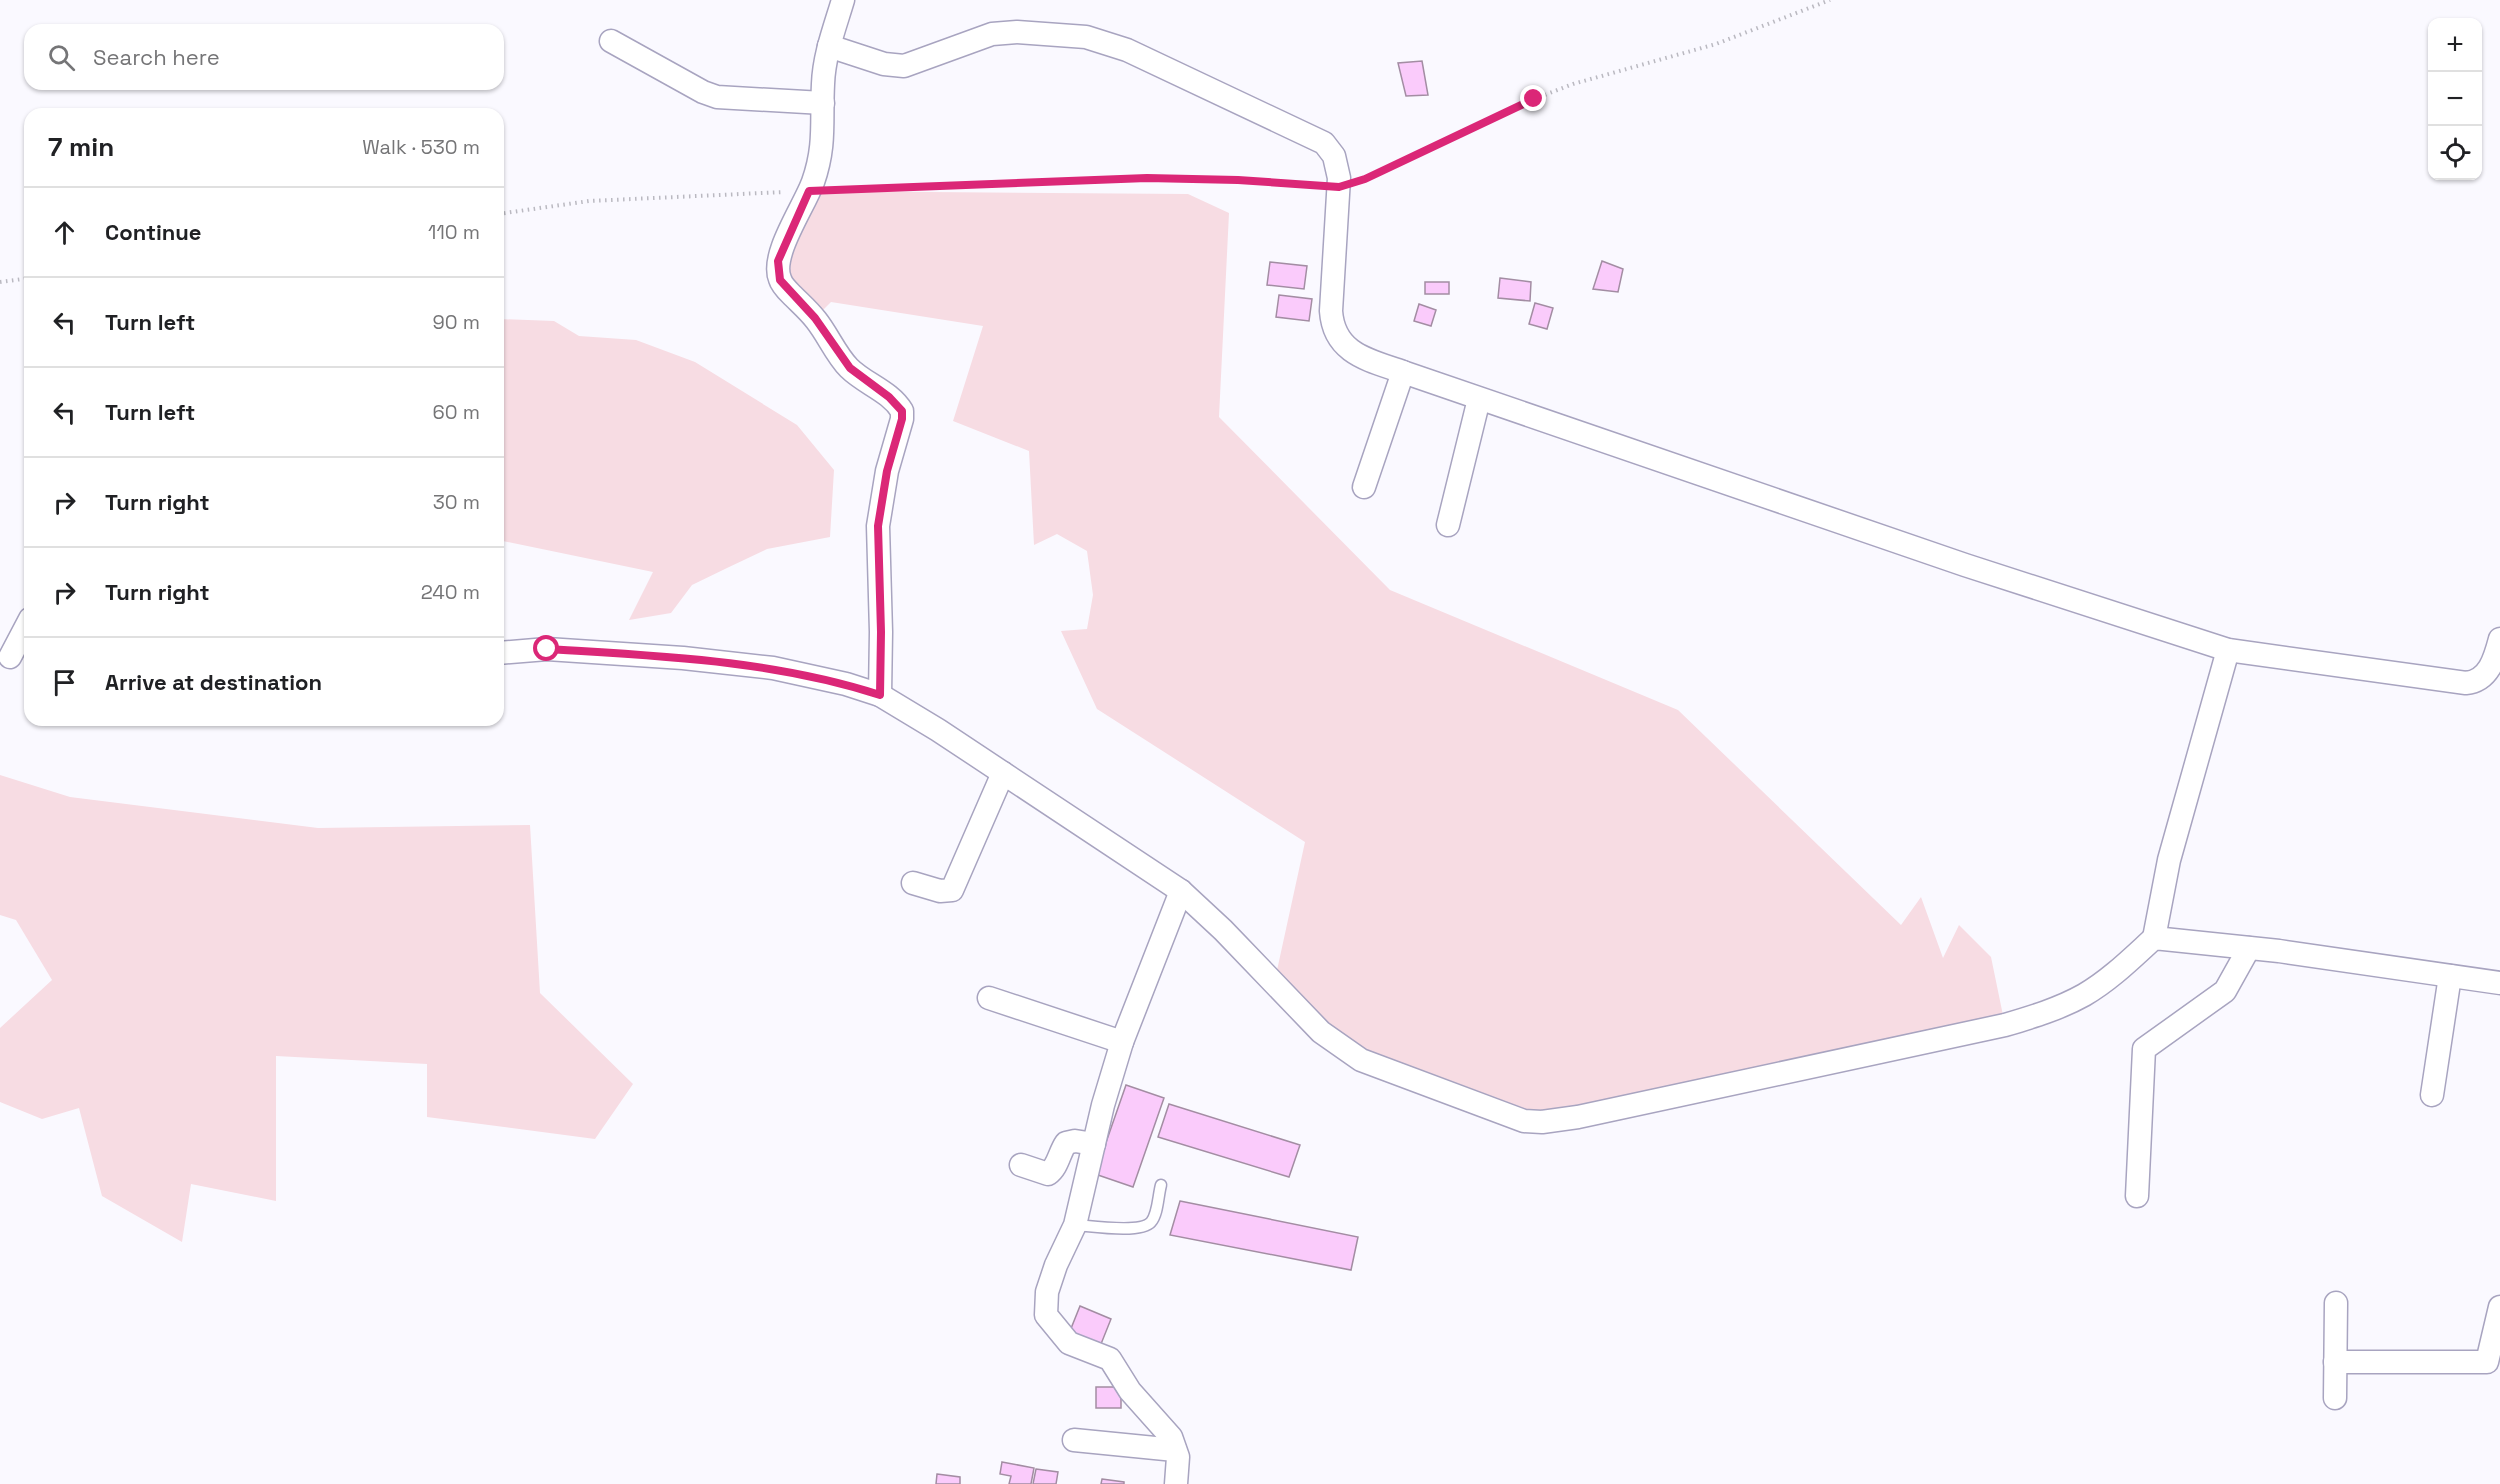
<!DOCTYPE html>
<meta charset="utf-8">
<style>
body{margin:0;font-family:"Space Grotesk",sans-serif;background:#f6f6f6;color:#202124}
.controls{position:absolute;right:18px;top:18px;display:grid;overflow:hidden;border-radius:12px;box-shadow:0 2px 4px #0004}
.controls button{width:54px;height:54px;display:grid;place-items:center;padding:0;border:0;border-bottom:2px solid #e0e0e0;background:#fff;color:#202124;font:30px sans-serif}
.stop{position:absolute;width:18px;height:18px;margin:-14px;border:4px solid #db2777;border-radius:50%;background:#fff}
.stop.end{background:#db2777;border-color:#fff;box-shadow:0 2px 6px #0008}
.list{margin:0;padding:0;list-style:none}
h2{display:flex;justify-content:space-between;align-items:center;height:78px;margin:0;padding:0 24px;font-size:26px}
h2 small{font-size:20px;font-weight:400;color:#757577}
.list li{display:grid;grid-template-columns:39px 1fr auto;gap:18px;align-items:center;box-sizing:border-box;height:90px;padding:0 24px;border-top:2px solid #e0e0e0}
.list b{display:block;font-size:22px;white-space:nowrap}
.list em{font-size:20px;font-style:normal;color:#757577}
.icon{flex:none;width:33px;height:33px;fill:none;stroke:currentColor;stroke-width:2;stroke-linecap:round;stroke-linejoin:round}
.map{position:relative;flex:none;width:2500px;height:1484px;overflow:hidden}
.search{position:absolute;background:#fff;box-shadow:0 2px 4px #0004;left:24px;top:24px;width:480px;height:66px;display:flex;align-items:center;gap:15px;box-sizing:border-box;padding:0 21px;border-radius:18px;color:#757577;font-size:22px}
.panel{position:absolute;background:#fff;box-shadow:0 2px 4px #0004;left:24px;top:108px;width:480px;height:618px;border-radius:18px}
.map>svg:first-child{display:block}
.green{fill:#f7dce3}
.building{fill:#facbfb;stroke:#a38da3;stroke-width:1.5}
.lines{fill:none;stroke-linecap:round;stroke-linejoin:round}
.lane-casing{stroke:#a8a4c0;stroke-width:13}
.street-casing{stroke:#a8a4c0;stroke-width:25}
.path{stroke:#bab9c1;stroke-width:4;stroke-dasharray:1.5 4.5;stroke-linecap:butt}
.lane{stroke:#fff;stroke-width:10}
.street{stroke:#fff;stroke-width:22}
.route{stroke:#db2777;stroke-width:8}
</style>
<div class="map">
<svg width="2500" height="1484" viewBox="0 0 2500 1484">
<rect width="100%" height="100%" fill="#faf9ff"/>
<g class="green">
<path d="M 809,191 L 1188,194 L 1229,213 L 1219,417 L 1390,590 L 1678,710 L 1901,925 L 1921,897 L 1943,958 L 1959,925 L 1991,957 L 2005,1025 L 1542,1122 L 1361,1060 L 1274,984 L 1305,842 L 1097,709 L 1061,631 L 1087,629 L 1093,595 L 1087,551 L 1057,534 L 1034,545 L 1029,451 L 953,421 L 983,326 L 831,302 L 815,318 L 778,272 Z"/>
<path d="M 498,319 L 554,321 L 579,336 L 636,340 L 695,362 L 797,425 L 834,470 L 830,537 L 767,549 L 727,568 L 692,585 L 671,613 L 629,620 L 653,572 L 498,540 Z"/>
<path d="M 0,775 L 70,797 L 318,828 L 530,825 L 540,993 L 633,1084 L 595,1139 L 427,1117 L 427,1064 L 276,1056 L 276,1201 L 191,1184 L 182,1242 L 102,1196 L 79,1108 L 42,1119 L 0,1102 L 0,1028 L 52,980 L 16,920 L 0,915 Z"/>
</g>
<g class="building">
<path d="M 1422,61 L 1428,95 L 1406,96 L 1398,63 Z"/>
<path d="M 1602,261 L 1623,269 L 1618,292 L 1593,289 Z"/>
<path d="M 1270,262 L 1307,266 L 1304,289 L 1267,285 Z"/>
<path d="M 1500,278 L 1531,282 L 1530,301 L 1498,298 Z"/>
<rect x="1425" y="282" width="24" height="12"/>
<path d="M 1279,295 L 1312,299 L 1309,321 L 1276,317 Z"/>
<path d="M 1535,303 L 1553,308 L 1547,329 L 1529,324 Z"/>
<path d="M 1419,304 L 1436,310 L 1431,326 L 1414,321 Z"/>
<path d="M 1126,1085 L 1164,1098 L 1133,1187 L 1095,1174 Z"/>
<path d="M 1169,1104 L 1300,1145 L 1289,1177 L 1158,1137 Z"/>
<path d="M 1180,1201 L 1358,1237 L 1351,1270 L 1170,1235 Z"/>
<path d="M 1080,1306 L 1111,1319 L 1099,1349 L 1070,1331 Z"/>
<rect x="1096" y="1387" width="25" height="21"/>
<path d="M 1002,1462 L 1034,1468 L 1031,1484 L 1009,1484 L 1011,1476 L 1000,1474 Z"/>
<path d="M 1036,1469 L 1058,1472 L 1056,1484 L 1033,1484 Z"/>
<path d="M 937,1474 L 960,1477 L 960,1484 L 936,1484 Z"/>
<path d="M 1102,1479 L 1124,1482 L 1124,1484 L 1101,1484 Z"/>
</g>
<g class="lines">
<g class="lane-casing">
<path id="lane" d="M 1075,1225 C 1091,1226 1141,1234 1151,1222 C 1158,1214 1158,1196 1161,1185"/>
</g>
<g class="street-casing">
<g id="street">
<path d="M 843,0 C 835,27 824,55 823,84 C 821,121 826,145 813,182 C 804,207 770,255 780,279 C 782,286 789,292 794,297 C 801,304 809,311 816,320 C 828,335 836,355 849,368 C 865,384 890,391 902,411 L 902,419 L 887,471 L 878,526 L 881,632 L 880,695"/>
<path d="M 611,41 L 703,92 L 717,97 L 823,103"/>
<path d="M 829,46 L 884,64 L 904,66 L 992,34 L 1017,32 L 1086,37 L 1127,50 L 1324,143 L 1334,156 L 1339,178 L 1331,311 C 1334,354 1369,360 1403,372 L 1965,565 L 2228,650 L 2466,683 C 2489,681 2495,658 2500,639"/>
<path d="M 1364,487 L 1403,372"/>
<path d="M 1448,525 L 1479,399"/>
<path d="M 498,653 L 547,649 L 683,658 L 773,668 L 846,684 L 880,695 L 938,730 L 1181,891 L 1223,930 L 1321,1032 L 1361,1060 L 1524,1121 L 1542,1122 L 1578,1117 L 2005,1025 C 2032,1017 2059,1009 2084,995 C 2110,980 2132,958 2154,938 L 2279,951 L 2500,983"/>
<path d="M 10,657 L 30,619"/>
<path d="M 913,883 L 940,891 L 952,890 L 1003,773"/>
<path d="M 2154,938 L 2169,860 L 2228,650"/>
<path d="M 989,998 L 1122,1042"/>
<path d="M 2432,1095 L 2450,976"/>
<path d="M 1021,1165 L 1048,1174 C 1058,1167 1059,1153 1066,1143 L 1075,1141 L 1094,1144"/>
<path d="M 2137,1196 L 2144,1049 L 2225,991 L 2249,948"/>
<path d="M 2335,1362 L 2487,1362 L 2500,1307"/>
<path d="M 2335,1398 L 2336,1303"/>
<path d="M 1074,1440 L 1175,1450"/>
<path d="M 1176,1484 L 1178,1457 L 1171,1437 L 1130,1391 L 1110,1359 L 1069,1343 L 1046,1315 L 1047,1292 L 1056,1265 L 1075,1225 L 1103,1105 L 1122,1042 L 1181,891"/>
</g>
</g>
<g class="path">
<path d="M 1360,181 L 1534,99 L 1573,84 L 1716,44 L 1830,0"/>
<path d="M 831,190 L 1147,178 L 1238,180 L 1318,185"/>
<path d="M 498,214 L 589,201 L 784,192"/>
<path d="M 0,282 L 30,278"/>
</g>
<use href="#lane" class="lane"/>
<use href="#street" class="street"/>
</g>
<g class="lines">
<path class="route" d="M 547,649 C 659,656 772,660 880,695 L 881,632 L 878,526 L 887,471 L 902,419 L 902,411 L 889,397 L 850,368 L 815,318 L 780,280 L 778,261 L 809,191 L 1147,178 L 1238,180 L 1339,187 L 1365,179 L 1534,99"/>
</g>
</svg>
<div class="controls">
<button>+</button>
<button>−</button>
<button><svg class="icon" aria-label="locate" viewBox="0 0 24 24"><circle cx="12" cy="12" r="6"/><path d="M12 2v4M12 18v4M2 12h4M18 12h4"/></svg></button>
</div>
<div class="stop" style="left:547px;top:649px"></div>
<div class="stop end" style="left:1534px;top:99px"></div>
<div class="search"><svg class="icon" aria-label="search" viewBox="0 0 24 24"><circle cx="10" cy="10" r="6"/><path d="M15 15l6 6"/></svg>Search here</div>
<section class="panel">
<h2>7 min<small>Walk · 530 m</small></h2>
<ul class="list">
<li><svg class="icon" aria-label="ahead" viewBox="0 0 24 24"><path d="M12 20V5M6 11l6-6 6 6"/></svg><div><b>Continue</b></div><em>110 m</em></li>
<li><svg class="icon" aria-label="left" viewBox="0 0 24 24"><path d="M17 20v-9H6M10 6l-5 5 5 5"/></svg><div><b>Turn left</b></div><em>90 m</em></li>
<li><svg class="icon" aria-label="left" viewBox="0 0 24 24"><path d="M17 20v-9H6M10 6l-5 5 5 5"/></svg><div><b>Turn left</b></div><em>60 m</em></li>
<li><svg class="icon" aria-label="right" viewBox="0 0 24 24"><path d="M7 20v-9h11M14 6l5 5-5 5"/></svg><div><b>Turn right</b></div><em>30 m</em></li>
<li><svg class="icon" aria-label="right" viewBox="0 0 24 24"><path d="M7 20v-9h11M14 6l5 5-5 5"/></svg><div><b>Turn right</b></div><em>240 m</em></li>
<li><svg class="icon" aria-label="arrive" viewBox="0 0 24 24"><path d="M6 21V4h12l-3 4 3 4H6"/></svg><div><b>Arrive at destination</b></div></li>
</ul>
</section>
</div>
